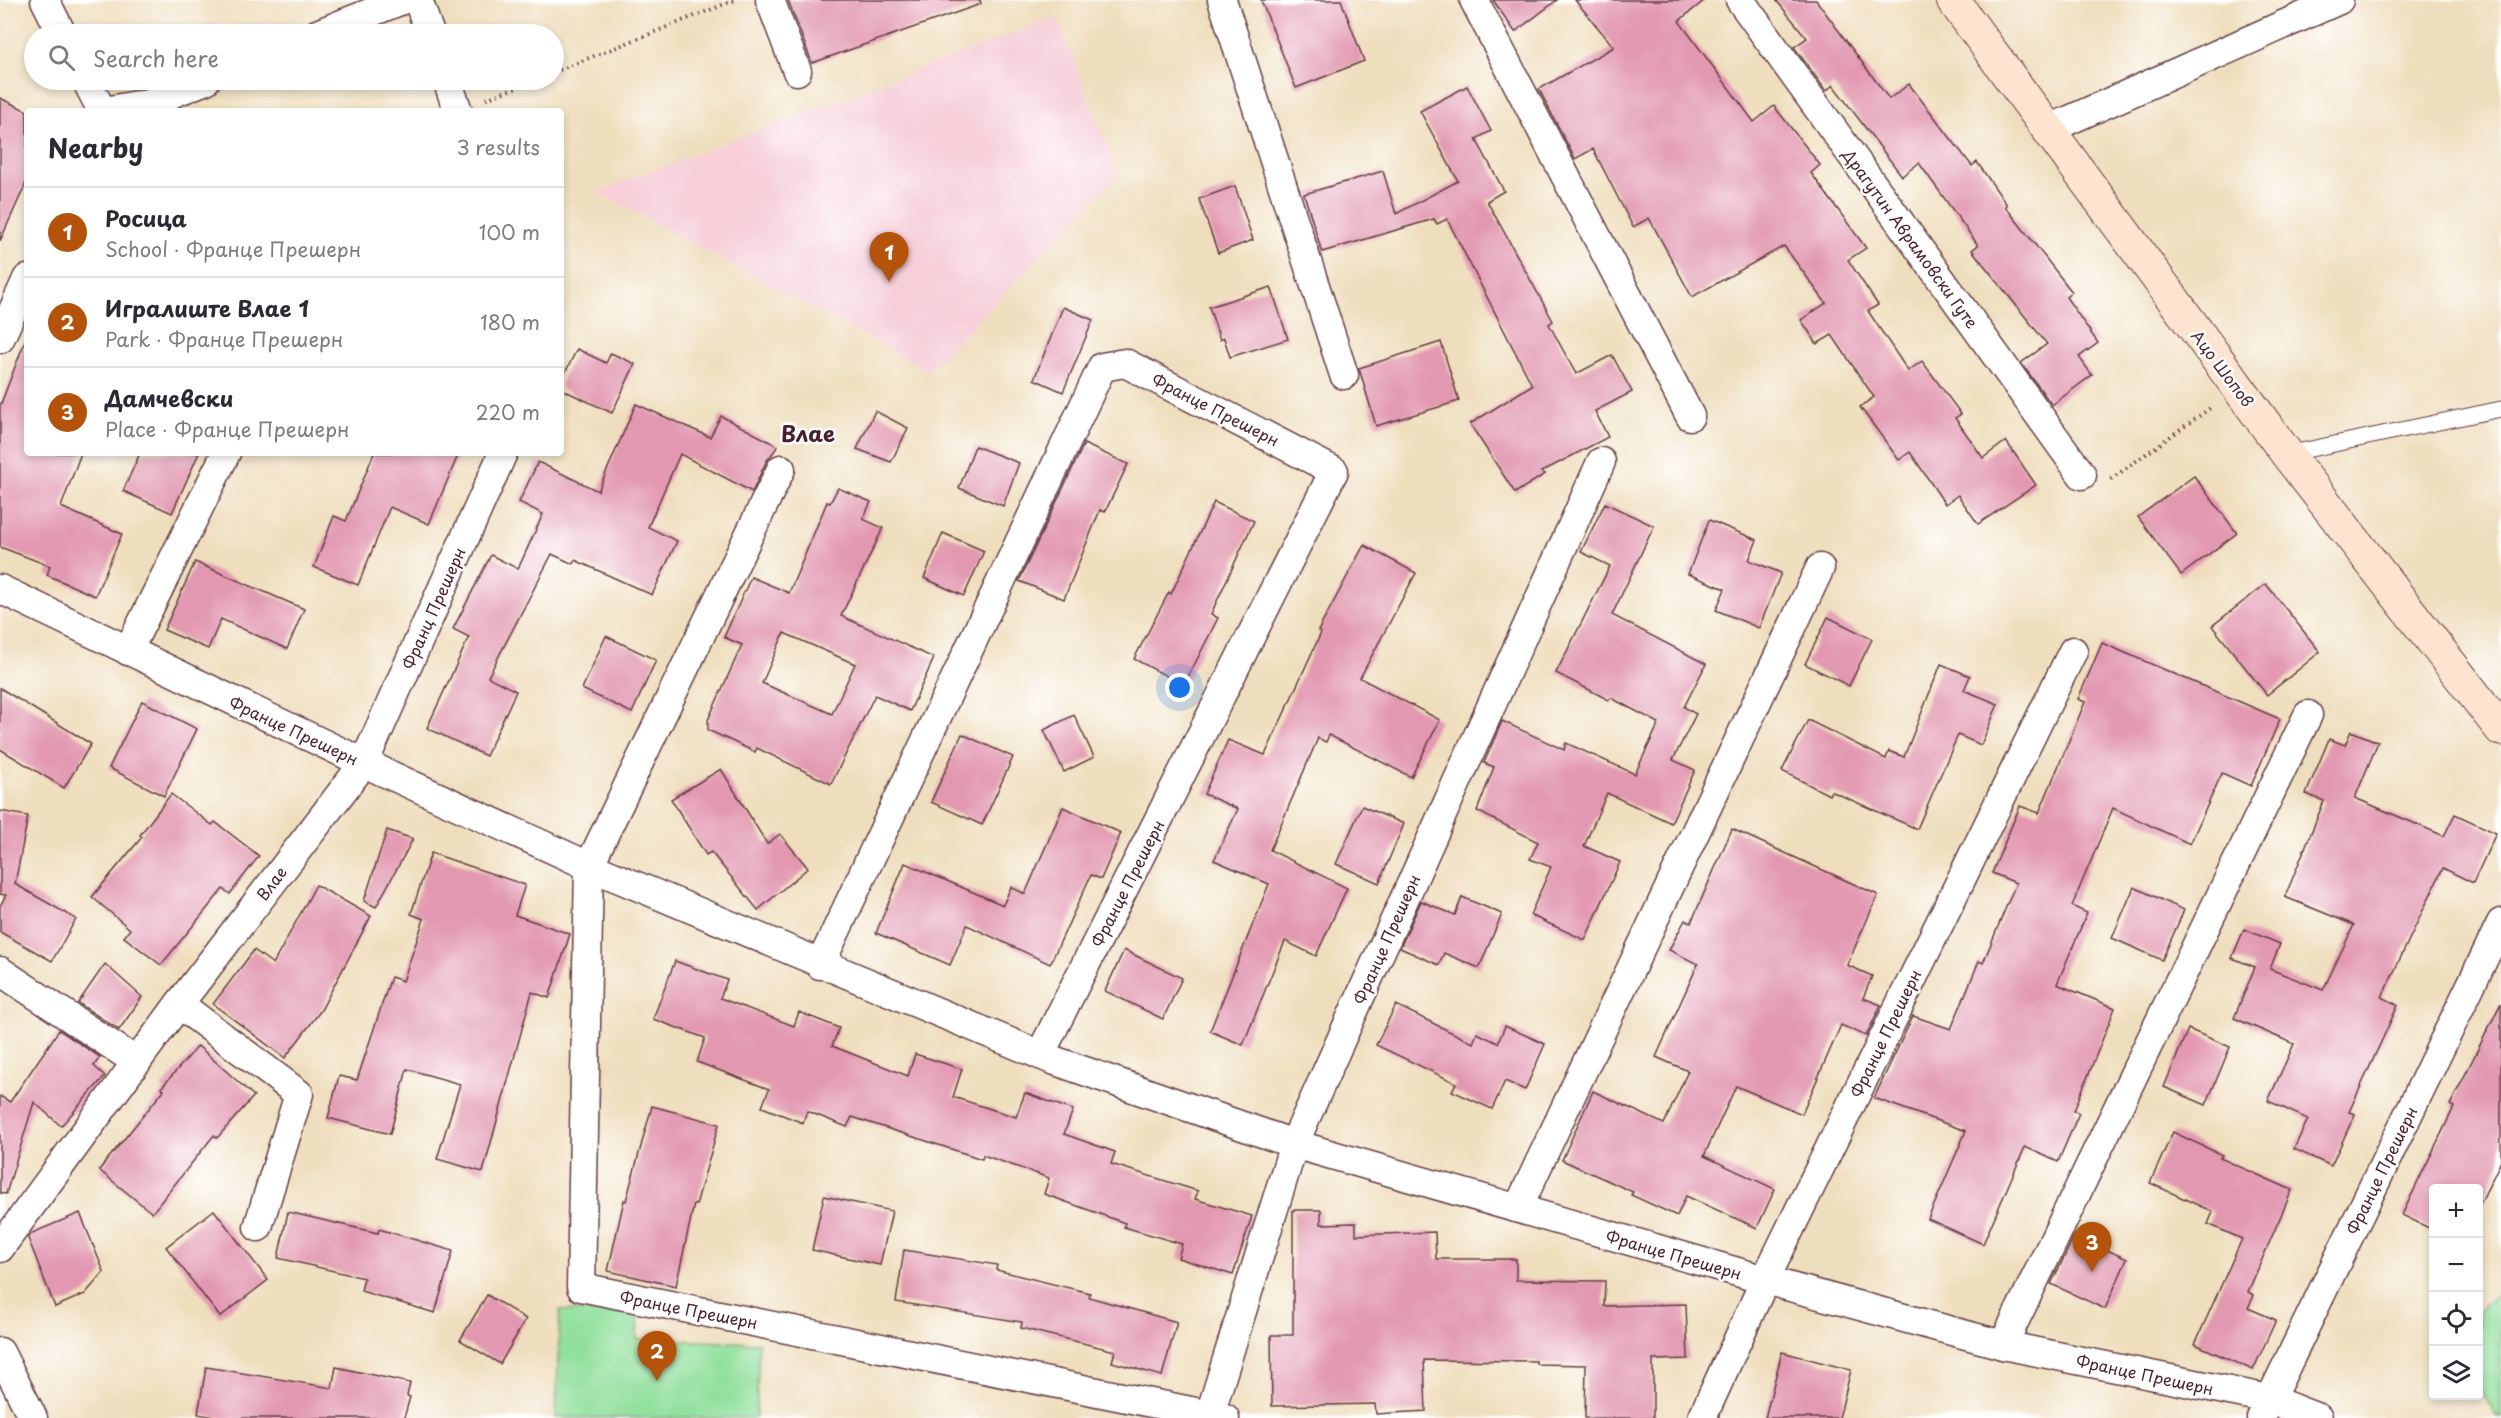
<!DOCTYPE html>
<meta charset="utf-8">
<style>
body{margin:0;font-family:"Playpen Sans",sans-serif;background:#f7f7f7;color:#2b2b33}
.controls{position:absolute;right:18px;bottom:18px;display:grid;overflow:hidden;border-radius:6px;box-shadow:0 3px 9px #0003}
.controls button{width:54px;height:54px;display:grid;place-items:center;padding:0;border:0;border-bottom:2px solid #e1e1e2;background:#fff;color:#2b2b33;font:30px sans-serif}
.you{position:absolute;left:1180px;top:688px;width:21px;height:21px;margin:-15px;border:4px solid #fff;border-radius:50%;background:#1a73e8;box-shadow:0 0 0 9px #1a73e833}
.badge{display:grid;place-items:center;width:39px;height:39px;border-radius:50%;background:#b45309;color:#fff;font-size:20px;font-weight:700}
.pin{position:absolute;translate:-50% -50px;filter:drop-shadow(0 2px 3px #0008)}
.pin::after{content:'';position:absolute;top:32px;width:21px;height:18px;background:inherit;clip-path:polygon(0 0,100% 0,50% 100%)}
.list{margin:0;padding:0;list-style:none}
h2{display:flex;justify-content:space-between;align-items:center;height:78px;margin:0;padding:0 24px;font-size:26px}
h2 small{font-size:20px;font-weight:400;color:#7c7c81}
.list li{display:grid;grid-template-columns:39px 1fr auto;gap:18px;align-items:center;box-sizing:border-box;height:90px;padding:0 24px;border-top:2px solid #e1e1e2}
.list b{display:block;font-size:22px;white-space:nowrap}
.list p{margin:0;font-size:20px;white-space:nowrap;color:#7c7c81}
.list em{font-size:20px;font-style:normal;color:#7c7c81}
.icon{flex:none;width:33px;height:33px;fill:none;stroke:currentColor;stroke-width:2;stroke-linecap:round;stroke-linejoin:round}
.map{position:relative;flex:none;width:2501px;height:1418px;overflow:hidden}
.search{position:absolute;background:#fff;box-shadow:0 3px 9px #0003;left:24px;top:24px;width:540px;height:66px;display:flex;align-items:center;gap:15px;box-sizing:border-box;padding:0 21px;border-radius:33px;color:#7c7c81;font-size:22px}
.panel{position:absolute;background:#fff;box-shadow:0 3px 9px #0003;left:24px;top:108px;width:540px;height:348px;border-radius:6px}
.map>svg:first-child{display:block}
.built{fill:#f6cfd9}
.green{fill:#92e09d;stroke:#6e8064;stroke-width:1.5}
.building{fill:#e298b1;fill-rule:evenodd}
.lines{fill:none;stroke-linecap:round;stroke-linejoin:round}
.lane-casing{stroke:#633c41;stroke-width:17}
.street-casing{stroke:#633c41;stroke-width:31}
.secondary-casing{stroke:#633c41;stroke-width:35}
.path{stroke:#633c41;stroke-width:4;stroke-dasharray:1.5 4.5;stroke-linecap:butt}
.lane{stroke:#fff;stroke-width:15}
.street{stroke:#fff;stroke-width:28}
.secondary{stroke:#fde4d1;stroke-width:33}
.labels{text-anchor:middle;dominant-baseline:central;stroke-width:5;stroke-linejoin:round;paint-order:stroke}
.street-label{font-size:16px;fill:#4a1f2b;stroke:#fff}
.district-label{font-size:22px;font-weight:bold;fill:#4a1f2b;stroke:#fff}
</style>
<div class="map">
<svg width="2501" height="1418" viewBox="0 0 2501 1418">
<rect width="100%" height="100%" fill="#fff"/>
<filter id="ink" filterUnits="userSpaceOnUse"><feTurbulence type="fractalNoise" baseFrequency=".0167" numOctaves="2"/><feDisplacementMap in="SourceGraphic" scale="12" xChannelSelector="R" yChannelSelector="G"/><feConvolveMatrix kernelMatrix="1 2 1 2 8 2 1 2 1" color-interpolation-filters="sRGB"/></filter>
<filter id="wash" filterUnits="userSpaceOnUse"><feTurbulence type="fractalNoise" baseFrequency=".008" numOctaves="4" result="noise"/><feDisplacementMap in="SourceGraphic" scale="24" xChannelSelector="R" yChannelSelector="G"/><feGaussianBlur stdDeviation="1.35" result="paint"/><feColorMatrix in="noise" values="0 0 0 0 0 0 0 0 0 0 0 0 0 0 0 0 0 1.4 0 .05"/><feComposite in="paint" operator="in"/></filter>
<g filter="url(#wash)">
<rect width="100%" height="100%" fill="#efdebd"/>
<path class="built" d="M 1057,17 L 1118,175 L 929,371 L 597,192 Z"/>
<g class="green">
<path d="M 2501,1290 L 2501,1418 L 2497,1418 L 2479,1387 L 2478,1313 Z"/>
<path d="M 560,1310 L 638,1314 L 637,1339 L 759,1343 L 756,1418 L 556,1418 Z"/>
</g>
<g id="blocks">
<g class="building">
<path d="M 788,0 L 980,0 L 981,4 L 812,63 Z"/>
<path d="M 1261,0 L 1341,0 L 1364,61 L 1296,88 Z"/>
<path d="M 1493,0 L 1557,0 L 1515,32 Z"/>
<path d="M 1575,0 L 1705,0 L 1679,21 L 1754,122 L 1774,106 L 1820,165 L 1811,173 L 1866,248 L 1848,260 L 1878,305 L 1868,311 L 1908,371 L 1922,361 L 1961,414 L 1955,418 L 1983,458 L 2006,441 L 2036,485 L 1978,524 L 1958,495 L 1945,504 L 1910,452 L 1899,460 L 1860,407 L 1874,397 L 1832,335 L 1817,344 L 1801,320 L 1826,303 L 1784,246 L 1692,297 L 1649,218 L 1633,227 L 1593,149 L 1575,159 L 1539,89 L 1614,47 Z"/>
<path d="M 1776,0 L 1816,0 L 1889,99 L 1909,84 L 1972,166 L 1977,162 L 2007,205 L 2005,206 L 2072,292 L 2066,297 L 2098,343 L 2079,357 L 2092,375 L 2052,405 L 2021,363 L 2047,344 L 1972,250 L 1978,245 L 1919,163 L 1902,176 L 1833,85 L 1826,91 L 1794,47 L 1807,38 Z"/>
<path d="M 1467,86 L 1491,131 L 1476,139 L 1504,191 L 1487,201 L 1553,321 L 1549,324 L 1576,374 L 1612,355 L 1632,392 L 1595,411 L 1608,437 L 1541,472 L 1545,474 L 1515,493 L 1470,424 L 1532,385 L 1447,219 L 1437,224 L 1434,219 L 1322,252 L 1304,194 L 1383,171 L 1396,214 L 1458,181 L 1420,111 Z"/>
<path d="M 0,98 L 27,111 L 27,181 L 0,241 Z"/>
<path d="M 1235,186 L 1253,240 L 1218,253 L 1199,199 Z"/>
<path d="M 1271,287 L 1288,339 L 1230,357 L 1224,338 L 1220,340 L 1209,307 Z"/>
<path d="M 1063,307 L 1093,320 L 1063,392 L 1034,379 Z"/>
<path d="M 25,341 L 27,341 L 27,453 L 81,453 L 61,507 L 122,534 L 95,596 L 47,575 L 50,566 L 0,547 L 0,406 Z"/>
<path d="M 1441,342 L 1459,401 L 1376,426 L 1359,368 Z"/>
<path d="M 577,349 L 606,363 L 611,353 L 635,364 L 612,413 L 561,389 L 561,381 Z"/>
<path d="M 636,404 L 710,437 L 721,416 L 778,446 L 766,462 L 752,492 L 680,454 L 648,527 L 677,541 L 652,595 L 575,560 L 573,564 L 552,554 L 488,677 L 516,691 L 486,756 L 427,728 L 469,637 L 453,629 L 491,555 L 518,569 L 543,514 L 519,502 L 538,462 L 598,491 Z"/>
<path d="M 875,411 L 908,428 L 891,462 L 857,449 Z"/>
<path d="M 1084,444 L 1128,464 L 1105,512 L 1100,510 L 1064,599 L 1019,581 Z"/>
<path d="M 975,446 L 1019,463 L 1003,506 L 959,488 Z"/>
<path d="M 140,453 L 199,453 L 172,513 L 123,491 Z"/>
<path d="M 374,453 L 459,453 L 429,524 L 390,507 L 358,585 L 314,567 L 334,516 L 346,521 Z"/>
<path d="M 2194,476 L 2237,533 L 2181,575 L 2138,517 Z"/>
<path d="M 838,488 L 871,502 L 863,519 L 883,528 L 841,616 L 934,658 L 910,711 L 875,695 L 831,784 L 757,748 L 755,752 L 708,730 L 708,720 L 742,645 L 724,637 L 751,577 L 789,593 L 827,502 L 830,503 ZM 784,633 L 855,664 L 832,714 L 762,683 Z"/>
<path d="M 1214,502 L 1254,521 L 1211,614 L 1218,618 L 1184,685 L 1134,659 L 1169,592 L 1171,594 Z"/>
<path d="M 1605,503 L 1654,526 L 1612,615 L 1706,664 L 1684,707 L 1696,714 L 1673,760 L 1695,770 L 1671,823 L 1607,793 L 1584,846 L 1620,862 L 1585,940 L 1530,915 L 1551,867 L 1530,859 L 1538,842 L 1477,811 L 1494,767 L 1484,763 L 1502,721 L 1564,750 L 1566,743 L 1635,774 L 1659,723 L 1611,698 L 1609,700 L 1556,673 L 1610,566 L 1581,552 Z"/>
<path d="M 1709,520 L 1757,540 L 1749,560 L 1781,573 L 1759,628 L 1716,610 L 1725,589 L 1688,574 Z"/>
<path d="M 943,533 L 984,551 L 964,596 L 924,578 Z"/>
<path d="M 1364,545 L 1416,573 L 1360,678 L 1440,720 L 1411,777 L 1329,735 L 1326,742 L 1318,738 L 1270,850 L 1347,888 L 1316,956 L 1285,941 L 1243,1045 L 1210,1031 L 1269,884 L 1214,860 L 1238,809 L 1204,794 L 1228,740 L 1265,755 L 1321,633 L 1318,631 Z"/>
<path d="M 195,562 L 304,609 L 287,649 L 221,619 L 208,649 L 164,630 Z"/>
<path d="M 2266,584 L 2320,652 L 2267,695 L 2212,626 Z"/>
<path d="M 1828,617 L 1872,639 L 1849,686 L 1805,664 Z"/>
<path d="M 606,636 L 656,660 L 632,713 L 582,689 Z"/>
<path d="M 2102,643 L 2280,719 L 2251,786 L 2222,773 L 2190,844 L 2113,808 L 2072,906 L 2087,913 L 2057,984 L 2115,1008 L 2074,1111 L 2079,1113 L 2058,1162 L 2025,1147 L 1983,1244 L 1928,1219 L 1966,1131 L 1874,1098 L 1913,1016 L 1951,1029 L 1979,961 L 1983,963 L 2016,883 L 1992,873 L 2020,806 L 2039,813 L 2085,702 L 2078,699 Z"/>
<path d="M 1941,664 L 1970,676 L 1964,690 L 1998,704 L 1981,745 L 1958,735 L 1917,829 L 1831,791 L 1829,795 L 1782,771 L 1808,720 L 1886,759 L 1889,751 L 1904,757 Z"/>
<path d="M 0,688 L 91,744 L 64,788 L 0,749 Z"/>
<path d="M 142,701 L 197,729 L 164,796 L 109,768 Z"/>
<path d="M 1074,715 L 1094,757 L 1064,772 L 1044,730 Z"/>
<path d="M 2351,731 L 2378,742 L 2355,798 L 2444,836 L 2455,814 L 2496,833 L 2473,883 L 2443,868 L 2382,997 L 2398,1005 L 2349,1112 L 2355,1114 L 2331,1166 L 2294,1149 L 2308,1119 L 2268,1101 L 2294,1044 L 2234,1018 L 2255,967 L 2232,958 L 2244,929 L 2280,944 L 2270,969 L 2323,990 L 2354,925 L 2285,897 L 2324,801 L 2306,794 L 2329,739 L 2345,745 Z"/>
<path d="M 962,734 L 1013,757 L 982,825 L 931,802 Z"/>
<path d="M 721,769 L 767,844 L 780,834 L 808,868 L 758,910 L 711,852 L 706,855 L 671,799 Z"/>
<path d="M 171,794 L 212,825 L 215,822 L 259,856 L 230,894 L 223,889 L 161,965 L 124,937 L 130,929 L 92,897 L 142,837 L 140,835 Z"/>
<path d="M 1362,806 L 1404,824 L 1379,883 L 1336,864 Z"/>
<path d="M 1063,807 L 1121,833 L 1101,879 L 1091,875 L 1050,964 L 967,925 L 950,965 L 876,933 L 905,863 L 1003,905 L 1011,887 L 1025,894 Z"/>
<path d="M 0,811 L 28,816 L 15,884 L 76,919 L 52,961 L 0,932 L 0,906 L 6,895 L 0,894 Z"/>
<path d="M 1732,829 L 1878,895 L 1847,965 L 1872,976 L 1863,998 L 1881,1005 L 1866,1036 L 1841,1025 L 1802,1114 L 1736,1086 L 1704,1156 L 1775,1189 L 1757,1228 L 1686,1196 L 1677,1216 L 1631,1195 L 1633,1192 L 1562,1160 L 1593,1091 L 1664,1124 L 1688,1071 L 1656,1057 L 1698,964 L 1669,950 L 1685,920 L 1691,923 Z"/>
<path d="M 387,830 L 413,839 L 376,907 L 364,901 Z"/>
<path d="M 431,853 L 525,885 L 515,915 L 570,934 L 549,998 L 532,992 L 483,1172 L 437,1159 L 460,1084 L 407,1069 L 390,1134 L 328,1118 L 339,1076 L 357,1080 L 391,977 L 403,981 L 424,919 L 411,914 Z"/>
<path d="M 316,885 L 371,916 L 321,1010 L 285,1058 L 213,1004 L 254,950 L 273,964 Z"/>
<path d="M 2134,887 L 2184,910 L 2162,960 L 2112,938 Z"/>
<path d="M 1462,897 L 1502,914 L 1479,968 L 1444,953 L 1439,965 L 1400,948 L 1421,901 L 1455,915 Z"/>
<path d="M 1124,950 L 1182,978 L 1163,1019 L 1105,991 Z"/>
<path d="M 675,961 L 727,980 L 720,998 L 794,1026 L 799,1012 L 839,1028 L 832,1046 L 908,1076 L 915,1054 L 962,1069 L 953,1097 L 1016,1117 L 1025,1093 L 1073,1110 L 1064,1134 L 1115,1152 L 1111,1164 L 1198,1191 L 1195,1199 L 1252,1216 L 1233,1275 L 1178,1258 L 1182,1244 L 1124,1227 L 1125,1223 L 1044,1194 L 1049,1178 L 983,1155 L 982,1159 L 852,1117 L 847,1127 L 807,1111 L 803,1123 L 762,1107 L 769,1089 L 697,1062 L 705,1038 L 653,1019 Z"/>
<path d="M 105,964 L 142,997 L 119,1030 L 78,1003 Z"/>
<path d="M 2501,1003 L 2501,1161 L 2478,1208 L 2478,1188 L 2433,1188 L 2433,1230 L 2402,1215 L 2454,1107 L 2450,1105 Z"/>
<path d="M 1396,1005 L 1473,1043 L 1477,1033 L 1498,1043 L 1505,1026 L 1545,1044 L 1525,1090 L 1505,1081 L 1492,1109 L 1452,1091 L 1456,1083 L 1376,1045 Z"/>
<path d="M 2188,1029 L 2230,1047 L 2206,1105 L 2164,1087 Z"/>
<path d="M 59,1030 L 100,1057 L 94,1066 L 105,1076 L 61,1126 L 34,1102 L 6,1194 L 0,1193 L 0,1096 L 10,1102 Z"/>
<path d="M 198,1046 L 254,1096 L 217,1138 L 214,1135 L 152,1213 L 99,1170 L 164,1090 L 161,1088 Z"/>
<path d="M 652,1106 L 719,1124 L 696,1205 L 694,1204 L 676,1286 L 608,1271 L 624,1200 L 626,1201 Z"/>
<path d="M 2173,1132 L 2222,1155 L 2220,1158 L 2292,1190 L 2248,1292 L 2254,1295 L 2248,1308 L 2276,1320 L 2253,1370 L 2195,1344 L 2242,1239 L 2208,1224 L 2213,1212 L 2150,1183 Z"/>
<path d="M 824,1196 L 892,1211 L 880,1265 L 812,1250 Z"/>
<path d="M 214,1210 L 268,1280 L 220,1317 L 166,1247 Z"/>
<path d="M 1293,1210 L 1321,1210 L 1321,1224 L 1356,1223 L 1356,1235 L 1435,1232 L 1436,1259 L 1516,1259 L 1516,1280 L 1605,1281 L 1604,1306 L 1686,1304 L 1688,1359 L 1653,1360 L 1653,1418 L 1585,1418 L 1586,1365 L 1536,1364 L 1536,1361 L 1424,1360 L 1426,1411 L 1376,1414 L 1375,1404 L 1272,1406 L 1271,1335 L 1293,1335 Z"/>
<path d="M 288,1212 L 378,1233 L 379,1229 L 453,1251 L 435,1313 L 361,1291 L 364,1278 L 278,1258 Z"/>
<path d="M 80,1213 L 104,1272 L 85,1294 L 55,1307 L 28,1238 L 32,1233 Z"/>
<path d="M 2075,1235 L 2127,1259 L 2105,1309 L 2051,1284 Z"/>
<path d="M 904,1250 L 997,1265 L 996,1270 L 1090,1293 L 1089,1297 L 1177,1322 L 1162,1376 L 1112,1362 L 1115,1351 L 1021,1328 L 1022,1322 L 896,1302 Z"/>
<path d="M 487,1295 L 526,1319 L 500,1364 L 460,1340 Z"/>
<path d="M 1782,1352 L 1851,1370 L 1839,1418 L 1765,1418 Z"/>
<path d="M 206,1367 L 332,1388 L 336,1367 L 410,1383 L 407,1396 L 410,1397 L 404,1418 L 220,1418 L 198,1414 Z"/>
</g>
</g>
</g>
<g filter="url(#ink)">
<use href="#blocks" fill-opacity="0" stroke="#633c41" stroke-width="1.5"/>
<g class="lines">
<g class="lane-casing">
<path id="lane" d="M 2287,454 L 2501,409"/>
</g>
<g class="street-casing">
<g id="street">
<path d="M 45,0 L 62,34"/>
<path d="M 418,0 L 430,34"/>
<path d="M 770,0 L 797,71"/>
<path d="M 1222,0 L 1344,375"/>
<path d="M 1474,0 L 1690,416"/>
<path d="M 1740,0 L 2082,475"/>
<path d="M 317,34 L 402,0"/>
<path d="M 86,80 L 102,111"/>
<path d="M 447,80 L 458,111"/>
<path d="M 148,103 L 206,80"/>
<path d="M 105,111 L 148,103 L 164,111"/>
<path d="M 2047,130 L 2339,0"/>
<path d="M 0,339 L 27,279"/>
<path d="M 781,469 L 589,866 L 581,1287 L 1225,1418"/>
<path d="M 0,589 L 364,763 L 589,866 L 1050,1059 L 1294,1144 L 1765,1280 L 2003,1345 L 2269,1399 L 2318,1418"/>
<path d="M 128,651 L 226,453"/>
<path d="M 820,965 L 1102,367 L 1125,363 L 1334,471 L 1040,1055"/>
<path d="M 0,971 L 137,1062"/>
<path d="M 179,1004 L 299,1094 L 258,1227"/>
<path d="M 1518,1208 L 1820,568"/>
<path d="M 0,1248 L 179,1004 L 364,763 L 503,453"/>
<path d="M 2003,1345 L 2308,715"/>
<path d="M 0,1352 L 33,1418"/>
<path d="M 1210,1414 L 1294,1144 L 1601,462"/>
<path d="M 1702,1418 L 1765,1280 L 2073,651"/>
<path d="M 2261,1418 L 2501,923"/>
</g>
</g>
<g class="secondary-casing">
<path id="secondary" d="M 1953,0 L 2287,454 L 2501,729"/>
</g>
<g class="path">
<path d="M 554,72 L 735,0"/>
<path d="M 486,99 L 535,80"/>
<path d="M 2111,479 L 2213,406"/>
</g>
<use href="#lane" class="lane"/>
<use href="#street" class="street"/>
<use href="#secondary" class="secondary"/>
</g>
</g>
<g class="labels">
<g class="street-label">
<text transform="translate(1911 238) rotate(54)">Драгутин Аврамовски Гуте</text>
<text transform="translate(2223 368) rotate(53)">Ацо Шопов</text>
<text transform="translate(1216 409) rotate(27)">Францe Прешерн</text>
<text transform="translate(433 608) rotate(-66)">Франц Прешерн</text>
<text transform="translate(294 730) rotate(25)">Францe Прешерн</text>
<text transform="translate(271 883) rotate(-53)">Влае</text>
<text transform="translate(1127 883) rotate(-63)">Францe Прешерн</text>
<text transform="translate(1386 939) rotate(-66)">Франце Прешерн</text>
<text transform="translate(1885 1033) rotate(-64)">Франце Прешерн</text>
<text transform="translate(2381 1170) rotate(-64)">Франце Прешерн</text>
<text transform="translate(1674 1254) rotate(16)">Францe Прешерн</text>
<text transform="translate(689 1309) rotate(11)">Францe Прешерн</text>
<text transform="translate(2145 1374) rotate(12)">Францe Прешерн</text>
</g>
<g class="district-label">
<text x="808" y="432">Влае</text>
</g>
</g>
</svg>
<div class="controls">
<button>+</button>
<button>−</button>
<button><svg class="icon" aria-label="locate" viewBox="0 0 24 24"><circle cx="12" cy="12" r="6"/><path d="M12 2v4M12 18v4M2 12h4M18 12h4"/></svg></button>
<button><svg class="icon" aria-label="layers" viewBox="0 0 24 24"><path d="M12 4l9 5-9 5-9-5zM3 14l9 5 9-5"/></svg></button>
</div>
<div class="you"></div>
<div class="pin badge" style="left:889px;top:282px">1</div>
<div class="pin badge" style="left:657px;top:1381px">2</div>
<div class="pin badge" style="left:2092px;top:1272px">3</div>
<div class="search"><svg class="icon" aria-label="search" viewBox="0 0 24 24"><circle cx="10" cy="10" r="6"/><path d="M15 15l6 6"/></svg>Search here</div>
<section class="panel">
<h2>Nearby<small>3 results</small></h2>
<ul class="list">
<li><span class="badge">1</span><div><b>Росица</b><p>School · Францe Прешерн</p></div><em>100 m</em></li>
<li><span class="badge">2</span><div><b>Игралиште Влае 1</b><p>Park · Францe Прешерн</p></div><em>180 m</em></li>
<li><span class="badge">3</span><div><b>Дамчевски</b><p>Place · Франце Прешерн</p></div><em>220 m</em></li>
</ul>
</section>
</div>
